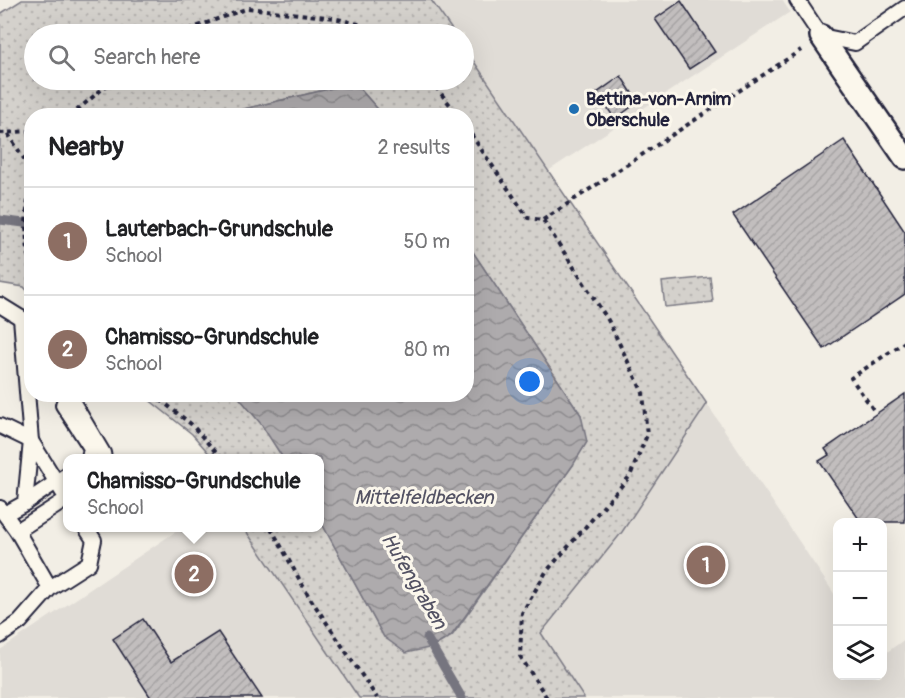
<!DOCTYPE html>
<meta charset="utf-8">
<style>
body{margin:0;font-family:Pangolin,sans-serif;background:#f6f6f6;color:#202124}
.controls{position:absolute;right:18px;bottom:18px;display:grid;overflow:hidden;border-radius:12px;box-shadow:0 6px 24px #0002}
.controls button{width:54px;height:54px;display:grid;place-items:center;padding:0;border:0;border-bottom:2px solid #e0e0e0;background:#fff;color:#202124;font:30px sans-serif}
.you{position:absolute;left:530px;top:382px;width:21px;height:21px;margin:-15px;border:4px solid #fff;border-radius:50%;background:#1a73e8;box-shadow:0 0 0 9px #1a73e833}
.badge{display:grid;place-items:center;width:39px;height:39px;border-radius:50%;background:#1a73e8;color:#fff;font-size:20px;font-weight:700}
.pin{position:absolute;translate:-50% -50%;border:3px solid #fff;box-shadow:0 2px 6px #0006}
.popup{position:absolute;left:63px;top:454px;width:261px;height:78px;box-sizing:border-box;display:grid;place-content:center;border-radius:12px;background:#fff;filter:drop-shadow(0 2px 4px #0005);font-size:20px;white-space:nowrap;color:#757577}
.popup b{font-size:22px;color:#202124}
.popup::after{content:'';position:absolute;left:50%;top:100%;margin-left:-12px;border:12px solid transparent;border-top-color:#fff}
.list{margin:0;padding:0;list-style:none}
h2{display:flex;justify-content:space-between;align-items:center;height:78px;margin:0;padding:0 24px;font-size:26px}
h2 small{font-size:20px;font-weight:400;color:#757577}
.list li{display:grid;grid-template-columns:39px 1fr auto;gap:18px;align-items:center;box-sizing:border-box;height:108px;padding:0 24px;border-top:2px solid #e0e0e0}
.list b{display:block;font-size:22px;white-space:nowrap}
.list p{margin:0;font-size:20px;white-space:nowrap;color:#757577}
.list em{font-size:20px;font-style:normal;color:#757577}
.icon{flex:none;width:33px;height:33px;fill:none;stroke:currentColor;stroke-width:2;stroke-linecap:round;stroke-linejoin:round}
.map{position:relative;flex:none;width:905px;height:698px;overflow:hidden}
.search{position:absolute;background:#fff;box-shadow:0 6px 24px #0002;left:24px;top:24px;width:450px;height:66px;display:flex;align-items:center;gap:15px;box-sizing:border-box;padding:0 21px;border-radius:33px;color:#757577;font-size:22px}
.panel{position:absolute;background:#fff;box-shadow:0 6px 24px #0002;left:24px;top:108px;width:450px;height:294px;border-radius:24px}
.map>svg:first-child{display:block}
.built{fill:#e0dcd6}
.park{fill:url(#park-dots);stroke:#7b7a84;stroke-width:1.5}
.water{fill:url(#water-waves);stroke:#76747f;stroke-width:1.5}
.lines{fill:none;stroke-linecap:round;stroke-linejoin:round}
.stream{stroke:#76747f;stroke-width:9}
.building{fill:url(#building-hatch);stroke:#22223b;stroke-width:1.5}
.service-casing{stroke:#22223b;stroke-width:18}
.pedestrian-casing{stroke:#22223b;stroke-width:26}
.path{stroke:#22223b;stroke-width:4;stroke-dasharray:4.5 4.5;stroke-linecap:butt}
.service{stroke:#fbf7ec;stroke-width:14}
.pedestrian{stroke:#fbf7ec;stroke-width:21}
.poi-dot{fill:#1f6fb2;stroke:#fbf7ec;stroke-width:2}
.labels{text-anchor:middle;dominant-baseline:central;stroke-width:6;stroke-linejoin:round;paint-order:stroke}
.poi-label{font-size:18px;font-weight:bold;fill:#22223b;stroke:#fbf7ec;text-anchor:start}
.water-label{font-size:20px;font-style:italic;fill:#535263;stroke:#fbf7ec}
</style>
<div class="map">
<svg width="905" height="698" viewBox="0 0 905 698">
<defs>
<pattern id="park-dots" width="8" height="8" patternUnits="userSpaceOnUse" patternTransform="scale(1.5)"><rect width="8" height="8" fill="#d4d1cc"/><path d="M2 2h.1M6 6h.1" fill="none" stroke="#b6b3b0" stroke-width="1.8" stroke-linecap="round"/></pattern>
<pattern id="water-waves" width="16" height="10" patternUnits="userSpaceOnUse" patternTransform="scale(1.5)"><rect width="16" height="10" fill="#aeabad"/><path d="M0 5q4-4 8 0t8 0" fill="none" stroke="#8d8b8e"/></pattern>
<pattern id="building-hatch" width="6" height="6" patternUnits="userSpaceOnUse" patternTransform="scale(1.5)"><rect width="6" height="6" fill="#c2bebe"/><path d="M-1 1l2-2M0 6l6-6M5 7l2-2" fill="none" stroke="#a6a3a4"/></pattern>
</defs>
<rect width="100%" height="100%" fill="#f2eee5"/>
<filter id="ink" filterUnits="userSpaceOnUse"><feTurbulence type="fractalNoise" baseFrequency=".0167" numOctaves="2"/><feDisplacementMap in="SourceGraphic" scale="12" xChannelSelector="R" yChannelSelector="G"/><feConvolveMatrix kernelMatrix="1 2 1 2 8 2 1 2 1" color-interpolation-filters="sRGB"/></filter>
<g filter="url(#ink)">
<g class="built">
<path d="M 431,0 L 782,0 L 790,12 L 548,171 L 464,47 L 464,34 L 455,34 Z"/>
<path d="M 707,404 L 837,598 L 838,676 L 882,676 L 883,655 L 905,639 L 905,698 L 584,698 L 541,633 L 622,532 Z"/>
<path d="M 181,528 L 244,528 L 359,698 L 0,698 L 0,650 Z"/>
</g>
<g class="park">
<path d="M 22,0 L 431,0 L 455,34 L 34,34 L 34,80 L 464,80 L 464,47 L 707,404 L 622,532 L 541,633 L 584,698 L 359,698 L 244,528 L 320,528 L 320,520 L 384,637 L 433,647 L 452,636 L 573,465 L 581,415 L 467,243 L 466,116 L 383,115 L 360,89 L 337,87 L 218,115 L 32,116 L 31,295 L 24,287 L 0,283 L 0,14 Z"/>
<path d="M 710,277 L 713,302 L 665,307 L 662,282 Z"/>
<path d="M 143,395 L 237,395 L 261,423 L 283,458 L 213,458 L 192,434 Z"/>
</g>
<g class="water">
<path d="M 337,87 L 360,89 L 383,115 L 218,115 Z"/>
<path d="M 467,243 L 581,415 L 587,442 L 573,465 L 451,636 L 433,647 L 406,653 L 384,637 L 320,520 L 320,458 L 283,458 L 261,424 L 237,395 L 466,394 Z"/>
</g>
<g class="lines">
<g class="stream">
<path d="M 0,220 L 32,224"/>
<path d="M 427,638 L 462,698"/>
</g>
</g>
<g class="building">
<path d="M 681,1 L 715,52 L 689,69 L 655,19 Z"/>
<path d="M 621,76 L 638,102 L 615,119 L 597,93 Z"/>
<path d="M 844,140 L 905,232 L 905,294 L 824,349 L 733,215 Z"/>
<path d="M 905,394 L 905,522 L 861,522 L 819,461 L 829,455 L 825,449 Z"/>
<path d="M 143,619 L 171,662 L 218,632 L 262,698 L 151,698 L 113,639 Z"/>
</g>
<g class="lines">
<g class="service-casing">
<g id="service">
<path d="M 797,0 L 821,36 L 855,43 L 905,8"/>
<path d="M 0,305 L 21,318 L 32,328"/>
<path d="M 67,394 L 63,405 L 91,448 L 89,458"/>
<path d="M 68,394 L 103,453 L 104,458"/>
<path d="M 0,426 L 31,441 L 67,499 L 17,531"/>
<path d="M 25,503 L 68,474"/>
<path d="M 0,508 L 17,531 L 50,588 L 89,563 L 94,540 L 86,528"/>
<path d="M 5,514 L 25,503 L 31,441 L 21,318"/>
<path d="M 0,636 L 20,622 L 50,588"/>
</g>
</g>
<g class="pedestrian-casing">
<path id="pedestrian" d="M 821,36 L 905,158"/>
</g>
<g class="path">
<path d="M 181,34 L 190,29 L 248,8 L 334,18 L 362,25 L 378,34"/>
<path d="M 430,80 L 459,116"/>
<path d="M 70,116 L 113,80"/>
<path d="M 466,127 L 528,218 L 543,220 L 608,320 L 643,393 L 647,435 L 630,476 L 546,572 L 522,613 L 520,656 L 547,698"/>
<path d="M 0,133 L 32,131"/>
<path d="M 8,134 L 32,171"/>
<path d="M 32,173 C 27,203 22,236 32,265"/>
<path d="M 543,220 L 801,50"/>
<path d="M 153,394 L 191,424 L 221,458"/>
<path d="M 873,409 L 851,378 L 905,342"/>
<path d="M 271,528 L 308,595 L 377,698"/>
</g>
<use href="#service" class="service"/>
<use href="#pedestrian" class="pedestrian"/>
</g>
</g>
<circle class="poi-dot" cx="574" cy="109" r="6"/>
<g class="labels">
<g class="poi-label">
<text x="586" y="99">Bettina-von-Arnim<tspan x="586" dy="21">Oberschule</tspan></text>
</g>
<g class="water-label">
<text x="424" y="497">Mittelfeldbecken</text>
<text transform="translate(414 581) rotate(59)">Hufengraben</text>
</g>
</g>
</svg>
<div class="controls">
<button>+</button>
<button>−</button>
<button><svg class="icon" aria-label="layers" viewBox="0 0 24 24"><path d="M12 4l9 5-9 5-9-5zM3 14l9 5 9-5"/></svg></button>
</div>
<div class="you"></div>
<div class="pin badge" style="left:706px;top:565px;background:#8d6e63">1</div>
<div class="pin badge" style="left:194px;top:574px;background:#8d6e63">2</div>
<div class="popup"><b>Chamisso-Grundschule</b>School</div>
<div class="search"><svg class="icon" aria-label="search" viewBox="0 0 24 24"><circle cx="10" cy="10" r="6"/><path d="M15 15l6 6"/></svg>Search here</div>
<section class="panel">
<h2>Nearby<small>2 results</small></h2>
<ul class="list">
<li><span class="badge" style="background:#8d6e63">1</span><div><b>Lauterbach-Grundschule</b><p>School</p></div><em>50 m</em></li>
<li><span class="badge" style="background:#8d6e63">2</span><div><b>Chamisso-Grundschule</b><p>School</p></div><em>80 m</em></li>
</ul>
</section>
</div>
